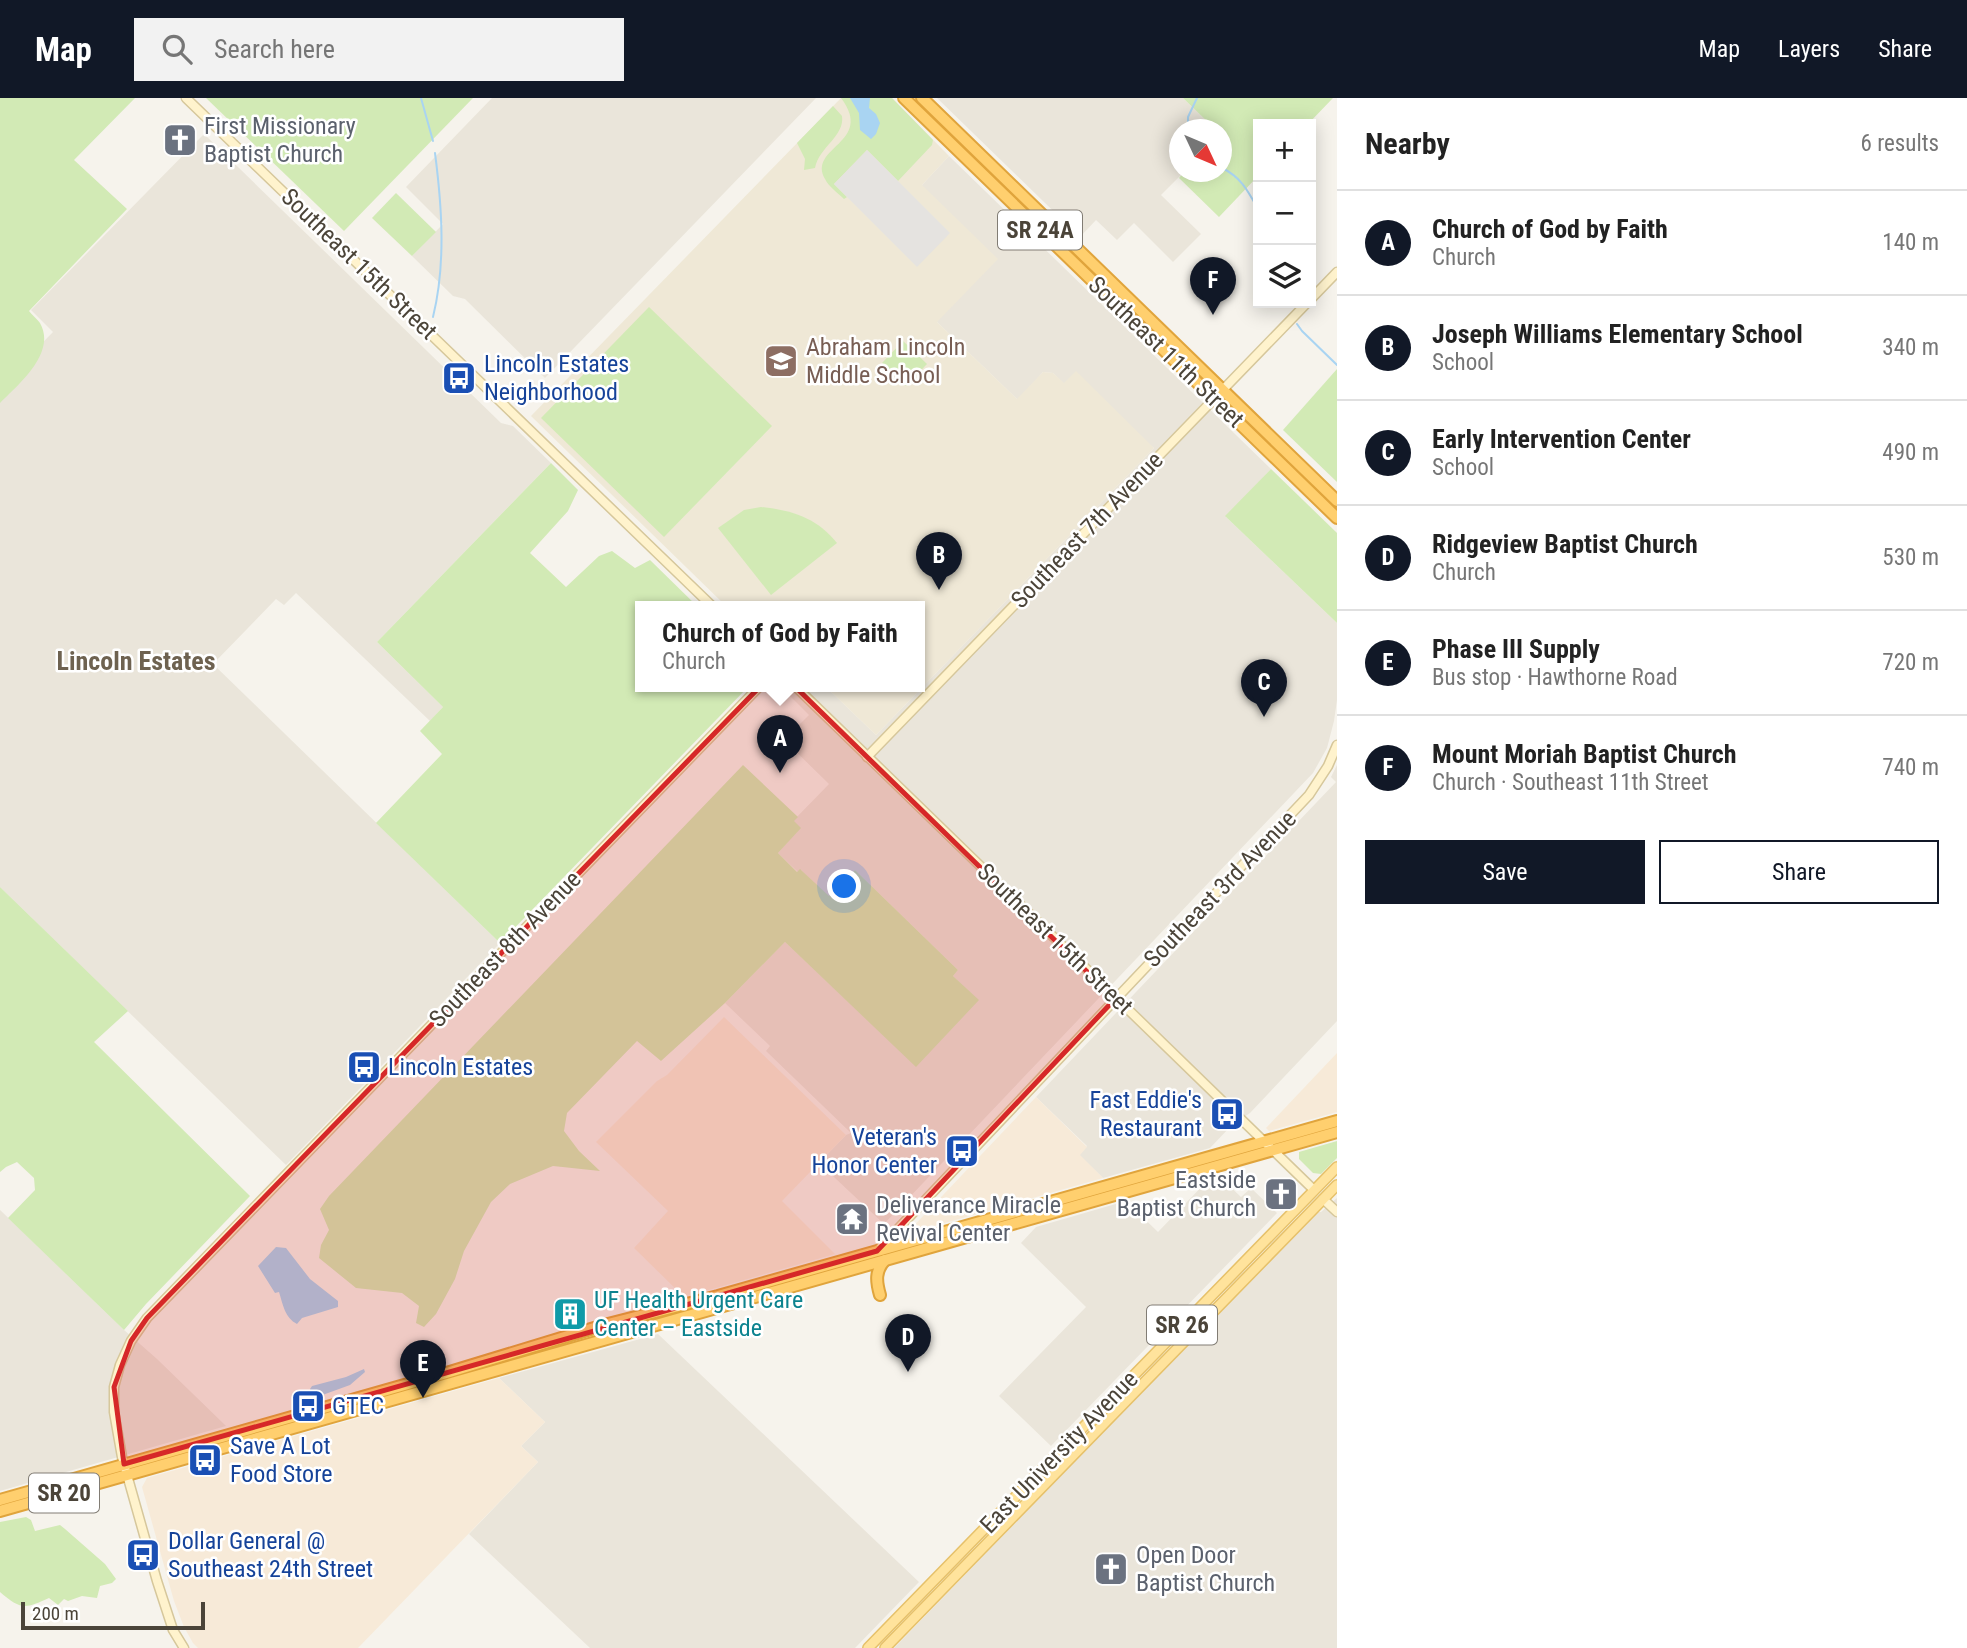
<!DOCTYPE html>
<meta charset="utf-8">
<style>
body{margin:0;font-family:"Roboto Condensed",sans-serif;background:#f2f2f2;color:#222}
.controls{position:absolute;right:21px;top:21px;display:grid;overflow:hidden;border-radius:0px;box-shadow:0 4px 18px #0003}
.controls button{width:63px;height:63px;display:grid;place-items:center;padding:0;border:0;border-bottom:2px solid #e0e0e0;background:#fff;color:#222;font:35px sans-serif}
.compass{position:absolute;left:1169px;top:21px;width:63px;height:63px;border-radius:50%;background:#fff;box-shadow:0 4px 18px #0003;rotate:134deg}
.scale{position:absolute;left:21px;bottom:18px;width:184px;box-sizing:border-box;padding-left:7px;border:4px solid #4b4439;border-top:0;font-size:19px;line-height:24px;white-space:nowrap;color:#4b4439;-webkit-text-stroke:5px #fff;paint-order:stroke}
.you{position:absolute;left:845px;top:789px;width:24px;height:24px;margin:-18px;border:5px solid #fff;border-radius:50%;background:#1a73e8;box-shadow:0 0 0 10px #1a73e833}
.badge{display:grid;place-items:center;width:46px;height:46px;border-radius:50%;background:#111827;color:#fff;font-size:23px;font-weight:700}
.pin{position:absolute;translate:-50% -58px;filter:drop-shadow(0 2px 4px #0008)}
.pin::after{content:'';position:absolute;top:37px;width:24px;height:21px;background:inherit;clip-path:polygon(0 0,100% 0,50% 100%)}
.popup{position:absolute;left:635px;top:503px;width:290px;height:91px;box-sizing:border-box;display:grid;place-content:center;border-radius:0px;background:#fff;filter:drop-shadow(0 2px 5px #0005);font-size:23px;white-space:nowrap;color:#767676}
.popup b{font-size:26px;color:#222}
.popup::after{content:'';position:absolute;left:50%;top:100%;margin-left:-14px;border:14px solid transparent;border-top-color:#fff}
.list{margin:0;padding:0;list-style:none}
h2{display:flex;justify-content:space-between;align-items:center;height:91px;margin:0;padding:0 28px;font-size:30px}
h2 small{font-size:23px;font-weight:400;color:#767676}
.list li{display:grid;grid-template-columns:46px 1fr auto;gap:21px;align-items:center;box-sizing:border-box;height:105px;padding:0 28px;border-top:2px solid #e0e0e0}
.list b{display:block;font-size:26px;white-space:nowrap}
.list p{margin:0;font-size:23px;white-space:nowrap;color:#767676}
.list em{font-size:23px;font-style:normal;color:#767676}
.actions{display:flex;gap:14px;padding:21px 28px}
.actions a{flex:1;padding:16px 0;border:2px solid #111827;border-radius:0px;text-align:center;font-size:24px;color:#111827}
.actions .main{background:#111827;color:#fff}
.icon{flex:none;width:38px;height:38px;fill:none;stroke:currentColor;stroke-width:2;stroke-linecap:round;stroke-linejoin:round}
.map{position:relative;flex:none;width:1337px;height:1550px;overflow:hidden}
header{display:flex;align-items:center;gap:42px;box-sizing:border-box;height:98px;padding:0 35px;background:#111827;color:#fff}
header strong{font-size:33px}
nav{display:flex;gap:38px;margin-inline-start:auto;font-size:24px}
.search{width:490px;height:63px;background:#f2f2f2;display:flex;align-items:center;gap:18px;box-sizing:border-box;padding:0 24px;border-radius:0px;color:#767676;font-size:26px}
main{display:flex}
aside{flex:1;background:#fff}
.map>svg:first-child{display:block}
.residential{fill:#eae5da}
.commercial{fill:#f7ead8}
.education{fill:#efe8d6}
.green{fill:#d2eab5}
.parking{fill:#e5e3e0}
.water{fill:#a9d4f2}
.lines{fill:none;stroke-linecap:round;stroke-linejoin:round}
.stream{stroke:#a9d4f2;stroke-width:2}
.secondary-casing{stroke:#d6c79b;stroke-width:11}
.primary-casing{stroke:#e6c16a;stroke-width:12}
.highway-casing{stroke:#e0a43c;stroke-width:14}
.secondary{stroke:#fff3cd;stroke-width:8}
.primary{stroke:#ffe39c;stroke-width:9}
.highway{stroke:#ffcf6e;stroke-width:10}
.marked{fill:#d62828;fill-opacity:0.2;stroke:#d62828;stroke-width:5;stroke-linejoin:round}
.labels{text-anchor:middle;dominant-baseline:central;stroke-width:5;stroke-linejoin:round;paint-order:stroke}
.shield{fill:#fff;stroke:#817c74;stroke-width:2}
.shield-label{font-size:23px;font-weight:bold;fill:#4b4439}
.worship-label{font-size:24px;fill:#5b616d;stroke:#fff;text-anchor:start}
.street-label{font-size:24px;fill:#4b4439;stroke:#fff}
.education-label{font-size:24px;fill:#785e54;stroke:#fff;text-anchor:start}
.transit-label{font-size:24px;fill:#164399;stroke:#fff;text-anchor:start}
.culture-label{font-size:24px;fill:#0d838f;stroke:#fff;text-anchor:start}
.neighbourhood-label{font-size:26px;font-weight:bold;fill:#6e6250;stroke:#fff}
</style>
<header>
<strong>Map</strong>
<div class="search"><svg class="icon" aria-label="search" viewBox="0 0 24 24"><circle cx="10" cy="10" r="6"/><path d="M15 15l6 6"/></svg>Search here</div>
<nav><a>Map</a><a>Layers</a><a>Share</a></nav>
</header>
<main>
<div class="map">
<svg width="1337" height="1550" viewBox="0 0 1337 1550">
<rect width="100%" height="100%" fill="#f6f3ec"/>
<g class="residential">
<path d="M 492,0 L 816,0 L 545,280 L 465,201 L 453,198 L 412,158 L 443,126 L 406,89 Z"/>
<path d="M 937,0 L 1183,0 L 1215,31 L 1180,32 L 1180,74 L 1184,74 L 1161,97 L 1201,136 L 1173,164 L 1134,125 L 1117,142 L 1096,122 L 1080,139 Z"/>
<path d="M 204,36 L 501,325 L 513,328 L 551,365 L 377,544 L 443,609 L 430,623 L 296,495 L 284,507 L 276,501 L 213,566 L 500,845 L 286,1067 L 0,789 L 0,288 L 53,234 L 31,212 Z"/>
<path d="M 949,58 L 1271,371 L 1226,419 L 1337,525 L 1337,602 L 1334,623 L 1327,650 L 1313,675 L 884,1126 L 819,1065 L 846,1037 L 851,1035 L 766,953 L 770,948 L 725,905 L 785,844 L 916,968 L 978,902 L 953,878 L 958,872 L 855,772 L 829,799 L 801,772 L 798,774 L 778,755 L 800,730 L 793,723 L 829,686 L 784,642 L 809,617 L 781,589 L 826,589 L 876,637 L 1154,350 L 1064,286 L 1053,275 L 1043,274 L 1018,302 L 937,224 L 922,87 Z"/>
<path d="M 1337,667 L 1337,923 L 1250,1015 L 1231,1028 L 1210,1050 L 1103,1080 L 1079,1057 L 1087,1048 L 1036,999 L 1336,684 L 1331,679 Z"/>
<path d="M 1218,1077 L 1241,1099 L 1251,1090 L 1277,1115 L 1051,1348 L 999,1298 L 1086,1209 L 1021,1145 L 1036,1129 L 1126,1103 L 1158,1134 L 1211,1079 Z"/>
<path d="M 1337,1100 L 1337,1550 L 894,1550 L 1317,1114 L 1321,1114 Z"/>
<path d="M 0,1112 L 124,1232 L 157,1261 L 226,1328 L 0,1393 Z"/>
<path d="M 658,1236 L 919,1484 L 855,1550 L 590,1550 L 469,1436 L 538,1364 L 521,1348 L 545,1324 L 499,1280 Z"/>
</g>
<g class="commercial">
<path d="M 724,919 L 846,1037 L 782,1103 L 835,1156 L 684,1199 L 634,1150 L 668,1113 L 596,1044 L 657,983 L 667,977 Z"/>
<path d="M 1337,955 L 1337,1014 L 1269,1033 L 1266,1030 Z"/>
<path d="M 1036,999 L 1087,1049 L 1080,1057 L 1103,1080 L 906,1136 Z"/>
<path d="M 499,1280 L 545,1324 L 521,1348 L 538,1364 L 358,1550 L 198,1550 L 193,1545 L 184,1529 L 174,1503 L 142,1389 L 147,1380 Z"/>
</g>
<path class="education" d="M 841,0 L 892,0 L 949,58 L 922,87 L 998,161 L 937,224 L 1017,301 L 1043,274 L 1053,275 L 1064,285 L 1076,273 L 1154,350 L 876,637 L 826,589 L 920,589 L 920,509 L 727,509 L 531,318 Z"/>
<g class="green">
<path d="M 0,0 L 135,0 L 74,62 L 127,111 L 29,213 C 32,217 37,221 40,225 C 57,255 18,287 0,305 Z"/>
<path d="M 206,0 L 473,0 L 344,133 Z"/>
<path d="M 841,0 L 892,0 L 933,42 L 932,47 L 898,83 L 867,52 L 834,86 L 847,99 L 844,101 C 838,95 829,89 825,81 C 807,49 875,45 841,0 Z"/>
<path d="M 1183,0 L 1333,0 L 1308,26 L 1258,26 L 1258,78 L 1219,119 L 1179,80 L 1184,74 L 1222,74 L 1222,32 L 1215,31 Z"/>
<path d="M 833,8 L 842,18 C 845,38 819,49 815,70 L 804,72 L 805,61 L 797,45 Z"/>
<path d="M 396,95 L 436,134 L 412,158 L 372,120 Z"/>
<path d="M 649,209 L 772,328 L 664,439 L 541,320 Z"/>
<path d="M 903,243 L 927,266 L 906,288 L 882,265 Z"/>
<path d="M 1337,271 L 1337,384 L 1283,332 Z"/>
<path d="M 551,365 L 578,392 L 568,413 L 530,455 L 566,489 L 599,458 L 612,453 L 635,470 L 650,462 L 698,509 L 640,509 L 640,589 L 748,589 L 500,845 L 376,725 L 442,656 L 420,633 L 443,609 L 377,544 Z"/>
<path d="M 1271,371 L 1337,435 L 1337,525 L 1225,418 Z"/>
<path d="M 761,409 C 792,412 817,420 837,445 L 771,497 L 718,430 L 744,412 Z"/>
<path d="M 743,667 L 798,719 L 794,723 L 801,730 L 778,755 L 797,774 L 800,771 L 829,798 L 855,772 L 958,872 L 953,878 L 979,902 L 916,969 L 785,844 L 725,905 L 661,963 L 637,943 L 567,1015 L 564,1033 L 579,1053 L 600,1073 L 553,1068 L 510,1086 L 491,1104 L 464,1153 L 455,1181 L 436,1216 L 424,1229 L 416,1225 L 419,1208 L 402,1195 L 356,1190 L 319,1160 L 321,1147 L 329,1132 L 320,1111 L 329,1098 Z"/>
<path d="M 0,789 L 128,913 L 94,944 L 250,1098 L 146,1206 L 124,1232 L 8,1120 L 35,1092 L 34,1080 L 17,1064 L 6,1069 L 0,1074 Z"/>
<path d="M 1337,1043 L 1337,1060 L 1321,1076 L 1313,1075 L 1299,1061 L 1299,1054 Z"/>
<path d="M 26,1419 L 31,1422 L 35,1433 L 60,1427 L 65,1431 L 105,1466 L 116,1481 L 112,1485 L 100,1488 L 97,1500 L 82,1498 L 68,1503 L 64,1501 L 58,1507 L 49,1500 C 25,1511 21,1512 0,1494 L 0,1424 Z"/>
</g>
<path class="parking" d="M 867,52 L 950,135 L 917,169 L 834,86 Z"/>
<g class="water">
<path d="M 850,0 L 870,0 L 869,10 L 876,16 L 880,25 L 876,36 L 871,41 L 860,32 L 859,15 Z"/>
<path d="M 276,1149 L 286,1150 L 310,1181 L 338,1203 L 338,1209 L 302,1220 L 297,1226 C 285,1220 283,1207 279,1194 L 275,1195 L 258,1168 Z"/>
<path d="M 364,1271 L 365,1274 L 350,1287 L 317,1299 L 312,1297 L 310,1291 L 312,1288 L 346,1279 Z"/>
</g>
<g class="lines">
<g class="stream">
<path d="M 421,0 L 433,43"/>
<path d="M 1188,32 L 1188,19 L 1197,0"/>
<path d="M 1222,70 C 1241,79 1248,93 1258,111"/>
<path d="M 433,219 C 446,166 442,109 435,55"/>
<path d="M 1297,226 L 1302,233 L 1337,267"/>
</g>
<g class="secondary-casing">
<g id="secondary">
<path d="M 186,0 L 713,509"/>
<path d="M 1311,201 L 1337,174"/>
<path d="M 796,589 L 1314,1092"/>
<path d="M 867,659 L 1307,205"/>
<path d="M 1323,1101 L 1337,1114"/>
<path d="M 877,1153 L 1309,697 L 1328,668 L 1337,647"/>
<path d="M 184,1550 L 173,1532 L 157,1483 L 122,1359 L 114,1314 L 114,1289 L 120,1267 L 131,1243 L 147,1220 L 759,589"/>
</g>
</g>
<g class="primary-casing">
<g id="primary">
<path d="M 868,1550 L 1337,1069"/>
<path d="M 885,1550 L 1337,1087"/>
</g>
</g>
<g class="highway-casing">
<g id="highway">
<path d="M 904,0 L 1337,420"/>
<path d="M 922,0 L 1337,403"/>
<path d="M 880,1197 C 876,1183 875,1173 885,1162"/>
<path d="M 0,1402 L 443,1276 L 604,1227 L 718,1198 L 1337,1023"/>
<path d="M 0,1413 L 1337,1034"/>
</g>
</g>
<use href="#secondary" class="secondary"/>
<use href="#primary" class="primary"/>
<use href="#highway" class="highway"/>
</g>
<path class="marked" d="M 777,571 L 1115,901 L 877,1153 L 124,1366 L 114,1289 L 131,1243 L 147,1220 Z"/>
<defs>
<g id="church-square" transform="scale(1.75)"><rect x="-9" y="-9" width="18" height="18" rx="4" fill="#6b7280" stroke="#fff"/><path d="M-1.2-6h2.4v3.5h3.3v2.4h-3.3V6h-2.4V-.1h-3.3v-2.4h3.3Z" fill="#fff"/></g>
<g id="school-square" transform="scale(1.75)"><rect x="-9" y="-9" width="18" height="18" rx="4" fill="#8d6e63" stroke="#fff"/><path d="M0-5L7-2L0 1L-7-2ZM-4 1L0 2.5L4 1V4Q0 6-4 4Z" fill="#fff"/></g>
<g id="bus-square" transform="scale(1.75)"><rect x="-9" y="-9" width="18" height="18" rx="4" fill="#1a4fb4" stroke="#fff"/><path d="M-5-6H5V4H4V6H2V4H-2V6H-4V4H-5ZM-3.5-4V0h7V-4ZM-3.5 1.2v1.5H-2V1.2ZM2 1.2v1.5H3.5V1.2Z" fill="#fff"/></g>
<g id="temple-square" transform="scale(1.75)"><rect x="-9" y="-9" width="18" height="18" rx="4" fill="#6b7280" stroke="#fff"/><path d="M0-6L5-2H3V0L6.5 2.5H4V6H1.5V3h-3V6H-4V2.5H-6.5L-3 0V-2H-5Z" fill="#fff"/></g>
<g id="building-square" transform="scale(1.75)"><rect x="-9" y="-9" width="18" height="18" rx="4" fill="#0f9aa8" stroke="#fff"/><path d="M-4-6H4V6H1V3H-1V6H-4ZM-2.5-4.3h1.7v1.8h-1.7ZM.8-4.3h1.7v1.8H.8ZM-2.5-1h1.7V.8h-1.7ZM.8-1h1.7V.8H.8Z" fill="#fff"/></g>
</defs>
<g fill-rule="evenodd">
<use href="#church-square" x="180" y="42"/>
<use href="#school-square" x="781" y="263"/>
<use href="#bus-square" x="459" y="280"/>
<use href="#bus-square" x="364" y="969"/>
<use href="#bus-square" x="1227" y="1016"/>
<use href="#bus-square" x="962" y="1053"/>
<use href="#church-square" x="1281" y="1096"/>
<use href="#temple-square" x="852" y="1121"/>
<use href="#building-square" x="570" y="1216"/>
<use href="#bus-square" x="308" y="1308"/>
<use href="#bus-square" x="205" y="1362"/>
<use href="#bus-square" x="143" y="1457"/>
<use href="#church-square" x="1111" y="1471"/>
</g>
<g class="labels">
<g class="shield">
<rect x="998" y="112.5" width="84" height="39" rx="5"/>
<rect x="1147" y="1207.5" width="70" height="39" rx="5"/>
<rect x="29" y="1375.5" width="70" height="39" rx="5"/>
</g>
<g class="shield-label">
<text x="1040" y="132">SR 24A</text>
<text x="1182" y="1227">SR 26</text>
<text x="64" y="1395">SR 20</text>
</g>
<g class="worship-label">
<text x="204" y="28">First Missionary<tspan x="204" dy="28">Baptist Church</tspan></text>
<text x="1256" y="1082" text-anchor="end">Eastside<tspan x="1256" dy="28">Baptist Church</tspan></text>
<text x="876" y="1107">Deliverance Miracle<tspan x="876" dy="28">Revival Center</tspan></text>
<text x="1136" y="1457">Open Door<tspan x="1136" dy="28">Baptist Church</tspan></text>
</g>
<g class="street-label">
<text transform="translate(359 166) rotate(44)">Southeast 15th Street</text>
<text transform="translate(1166 254) rotate(44)">Southeast 11th Street</text>
<text transform="translate(1087 432) rotate(-46)">Southeast 7th Avenue</text>
<text transform="translate(1220 791) rotate(-46)">Southeast 3rd Avenue</text>
<text transform="translate(1055 841) rotate(44)">Southeast 15th Street</text>
<text transform="translate(505 851) rotate(-46)">Southeast 8th Avenue</text>
<text transform="translate(1059 1354) rotate(-46)">East University Avenue</text>
</g>
<g class="education-label">
<text x="806" y="249">Abraham Lincoln<tspan x="806" dy="28">Middle School</tspan></text>
</g>
<g class="transit-label">
<text x="484" y="266">Lincoln Estates<tspan x="484" dy="28">Neighborhood</tspan></text>
<text x="388" y="969">Lincoln Estates</text>
<text x="1202" y="1002" text-anchor="end">Fast Eddie's<tspan x="1202" dy="28">Restaurant</tspan></text>
<text x="937" y="1039" text-anchor="end">Veteran's<tspan x="937" dy="28">Honor Center</tspan></text>
<text x="332" y="1308">GTEC</text>
<text x="230" y="1348">Save A Lot<tspan x="230" dy="28">Food Store</tspan></text>
<text x="168" y="1443">Dollar General @<tspan x="168" dy="28">Southeast 24th Street</tspan></text>
</g>
<g class="culture-label">
<text x="594" y="1202">UF Health Urgent Care<tspan x="594" dy="28">Center – Eastside</tspan></text>
</g>
<g class="neighbourhood-label">
<text x="136" y="563">Lincoln Estates</text>
</g>
</g>
</svg>
<div class="controls">
<button>+</button>
<button>−</button>
<button><svg class="icon" aria-label="layers" viewBox="0 0 24 24"><path d="M12 4l9 5-9 5-9-5zM3 14l9 5 9-5"/></svg></button>
</div>
<svg class="compass" viewBox="-18 -18 36 36"><path d="M0-13l5 13h-10z" fill="#e53935"/><path d="M0 13l5-13h-10z" fill="#767676"/></svg>
<div class="scale">200 m</div>
<div class="you"></div>
<div class="pin badge" style="left:780px;top:675px">A</div>
<div class="popup"><b>Church of God by Faith</b>Church</div>
<div class="pin badge" style="left:939px;top:492px">B</div>
<div class="pin badge" style="left:1264px;top:619px">C</div>
<div class="pin badge" style="left:908px;top:1274px">D</div>
<div class="pin badge" style="left:423px;top:1300px">E</div>
<div class="pin badge" style="left:1213px;top:217px">F</div>
</div>
<aside>
<h2>Nearby<small>6 results</small></h2>
<ul class="list">
<li><span class="badge">A</span><div><b>Church of God by Faith</b><p>Church</p></div><em>140 m</em></li>
<li><span class="badge">B</span><div><b>Joseph Williams Elementary School</b><p>School</p></div><em>340 m</em></li>
<li><span class="badge">C</span><div><b>Early Intervention Center</b><p>School</p></div><em>490 m</em></li>
<li><span class="badge">D</span><div><b>Ridgeview Baptist Church</b><p>Church</p></div><em>530 m</em></li>
<li><span class="badge">E</span><div><b>Phase III Supply</b><p>Bus stop · Hawthorne Road</p></div><em>720 m</em></li>
<li><span class="badge">F</span><div><b>Mount Moriah Baptist Church</b><p>Church · Southeast 11th Street</p></div><em>740 m</em></li>
</ul>
<div class="actions"><a class="main">Save</a><a>Share</a></div>
</aside>
</main>
